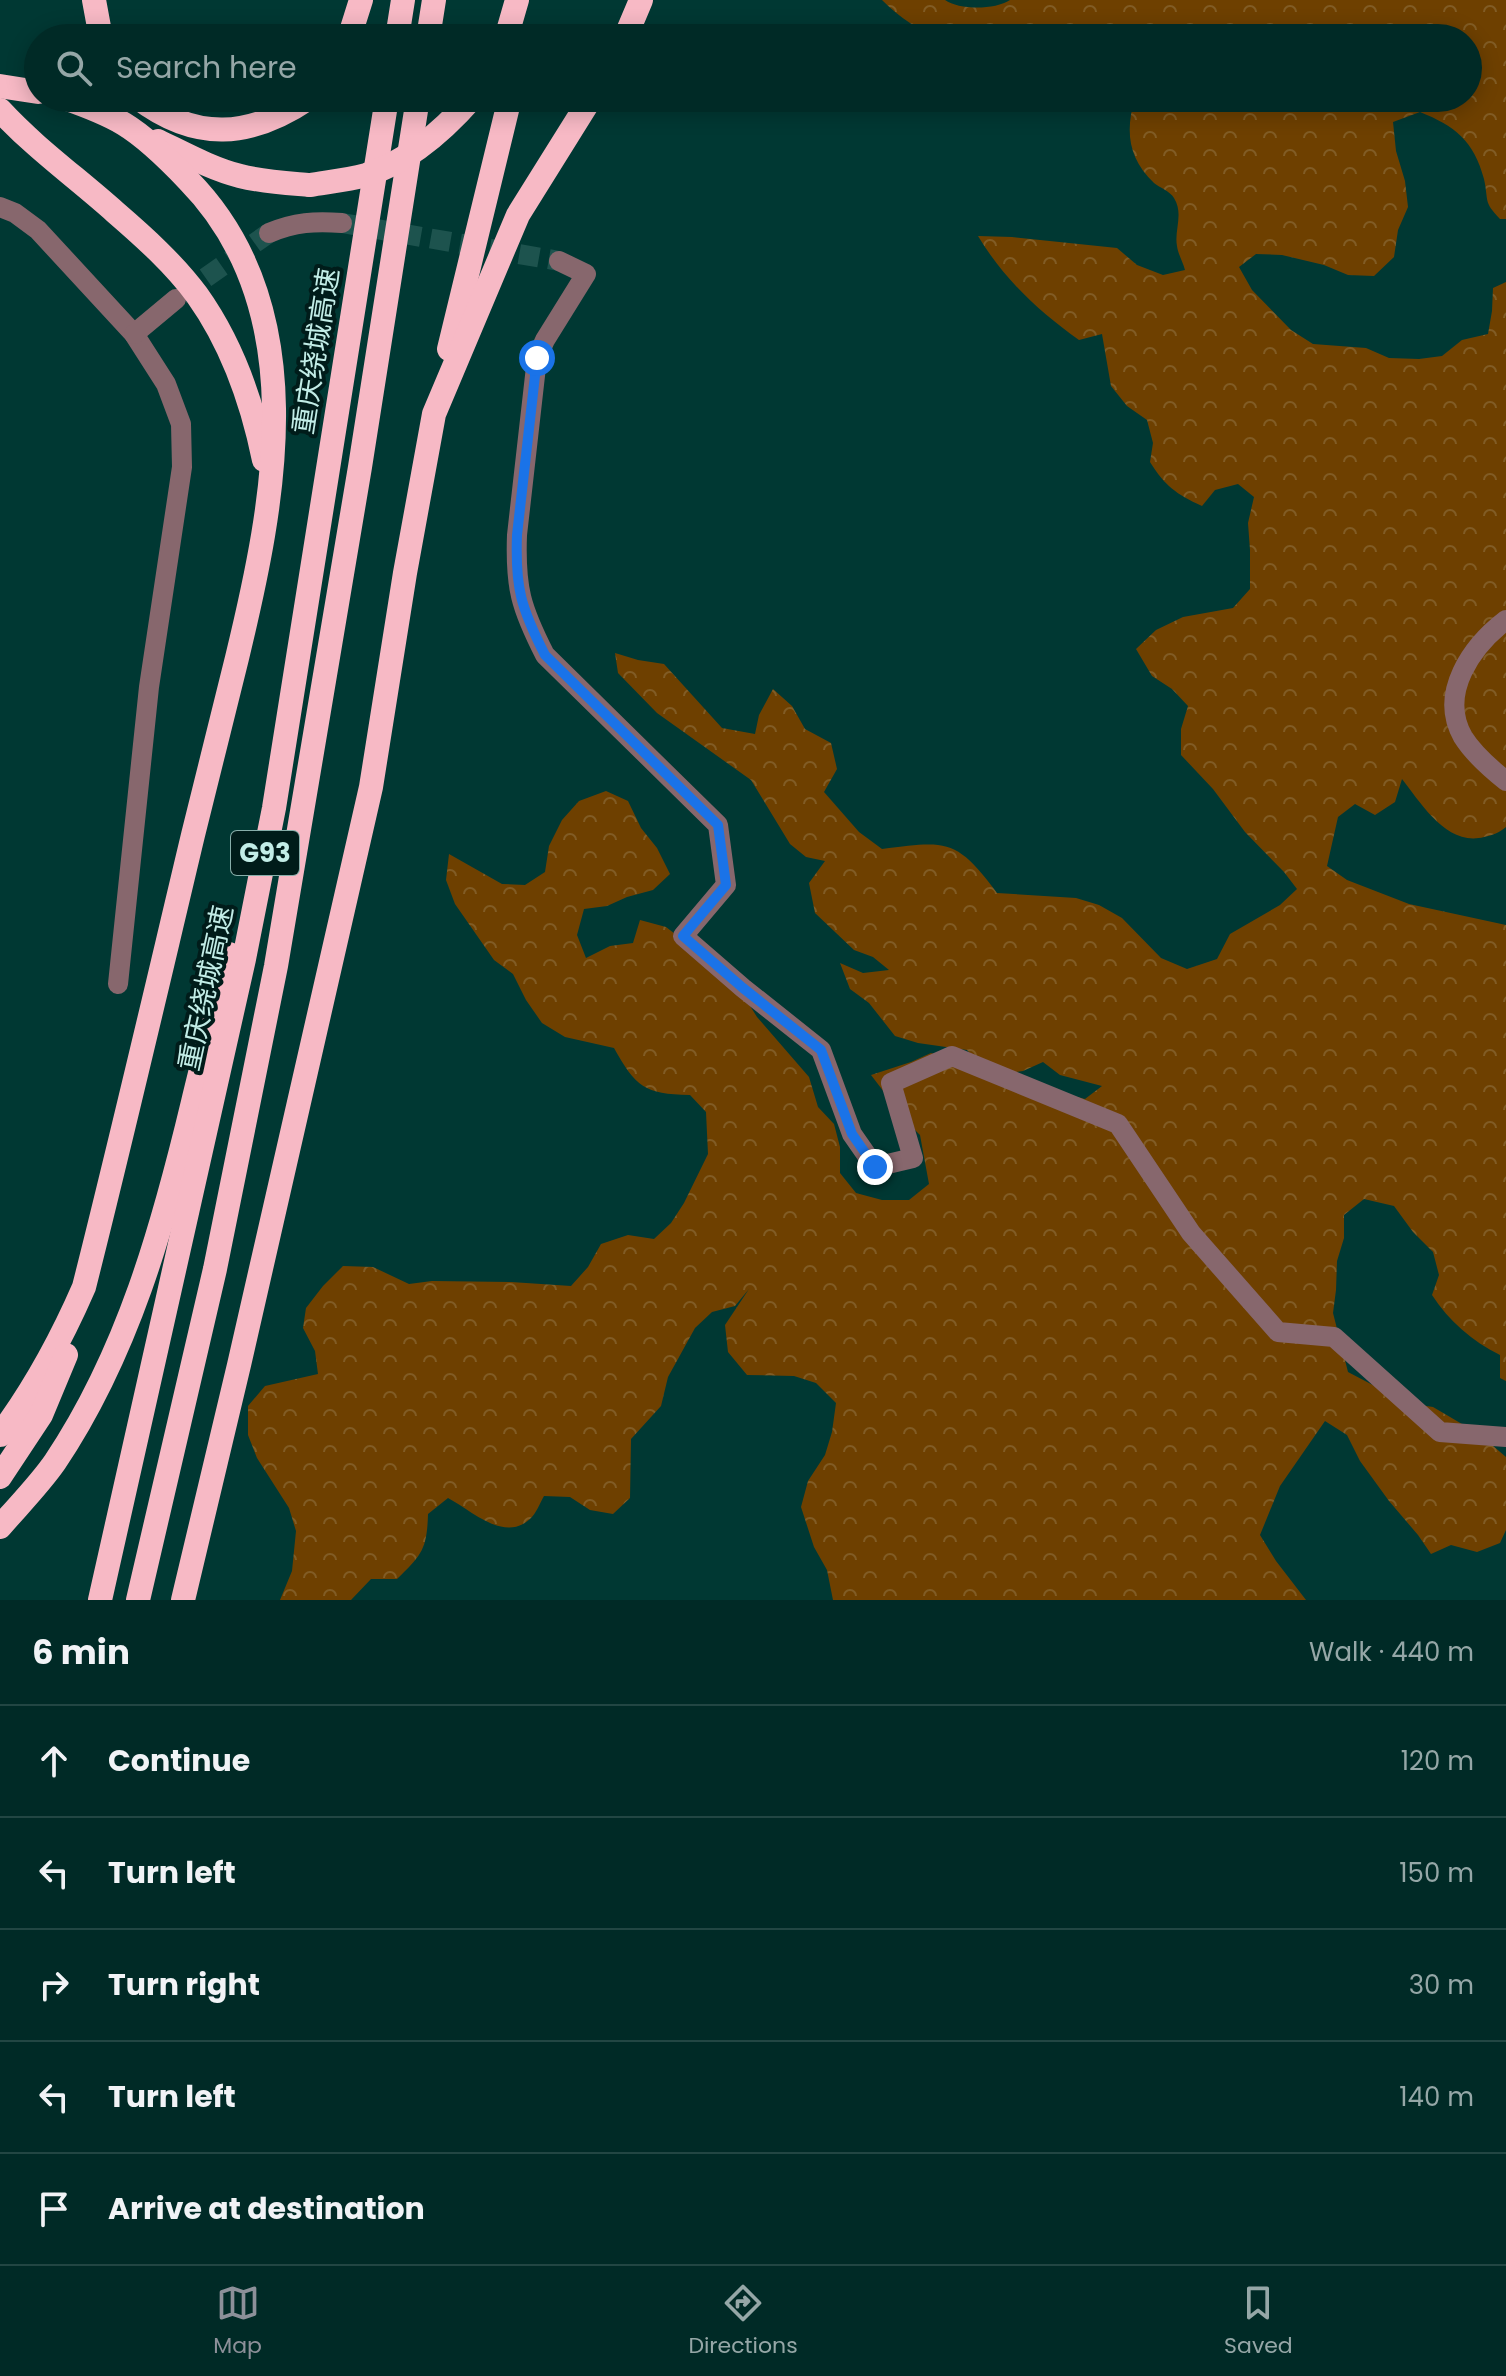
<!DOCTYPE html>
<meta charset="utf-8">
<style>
body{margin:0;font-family:Poppins,"Noto Sans SC",sans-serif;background:#0a322e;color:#f1f3f6}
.stop{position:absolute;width:24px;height:24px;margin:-18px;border:6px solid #1a73e8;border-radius:50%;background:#fff}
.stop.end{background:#1a73e8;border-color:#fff;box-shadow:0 2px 8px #0008}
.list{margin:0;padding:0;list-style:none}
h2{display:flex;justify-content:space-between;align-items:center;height:104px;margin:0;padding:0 32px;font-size:34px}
h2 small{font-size:26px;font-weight:400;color:#95a7a7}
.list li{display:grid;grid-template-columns:52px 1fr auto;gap:24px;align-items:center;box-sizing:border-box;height:112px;padding:0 32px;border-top:2px solid #224643}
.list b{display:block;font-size:30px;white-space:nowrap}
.list em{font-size:26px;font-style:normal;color:#95a7a7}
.icon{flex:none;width:44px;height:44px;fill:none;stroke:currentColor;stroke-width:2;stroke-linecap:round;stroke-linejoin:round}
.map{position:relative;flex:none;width:1506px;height:1600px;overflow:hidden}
.search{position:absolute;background:#002a26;box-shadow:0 4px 20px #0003;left:24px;right:24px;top:24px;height:88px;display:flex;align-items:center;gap:20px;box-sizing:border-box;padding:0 28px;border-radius:44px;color:#95a7a7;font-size:30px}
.sheet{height:664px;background:#002a26}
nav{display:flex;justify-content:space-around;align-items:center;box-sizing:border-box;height:112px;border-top:2px solid #224643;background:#002a26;font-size:22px;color:#95a7a7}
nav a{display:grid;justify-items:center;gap:4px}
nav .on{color:#8c9099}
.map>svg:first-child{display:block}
.forest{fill:url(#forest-crowns);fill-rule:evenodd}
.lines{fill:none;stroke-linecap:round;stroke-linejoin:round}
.minor-tunnel{stroke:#1d534e;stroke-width:20;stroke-dasharray:20 10;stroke-linecap:butt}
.minor{stroke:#87676d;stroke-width:20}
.highway{stroke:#f7b9c5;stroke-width:24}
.highway-bridge{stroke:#f7b9c5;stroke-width:24}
.route{stroke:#1a73e8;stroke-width:10}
.labels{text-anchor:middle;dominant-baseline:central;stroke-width:8;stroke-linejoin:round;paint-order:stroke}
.shield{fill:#001c1a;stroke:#88aeaa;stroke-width:2}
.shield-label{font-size:26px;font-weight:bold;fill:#c2ede7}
.street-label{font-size:28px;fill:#c2ede7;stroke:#001c1a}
</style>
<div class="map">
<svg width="1506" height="1600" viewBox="0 0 1506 1600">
<defs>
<pattern id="forest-crowns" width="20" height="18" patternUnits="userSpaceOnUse" patternTransform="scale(2)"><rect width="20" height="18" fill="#6e4000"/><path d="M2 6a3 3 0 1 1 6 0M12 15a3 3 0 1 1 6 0" fill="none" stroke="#815c25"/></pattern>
</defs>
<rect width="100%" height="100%" fill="#003833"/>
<path class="forest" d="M 882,0 L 945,0 C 959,10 995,10 1010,0 L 1506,0 L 1506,219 L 1500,219 C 1483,201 1489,202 1484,179 C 1474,141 1455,126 1420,112 L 1393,122 L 1396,151 L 1405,181 L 1408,207 L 1398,230 L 1394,257 L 1374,276 L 1348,275 L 1324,265 L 1282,255 L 1256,254 L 1239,267 L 1252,290 L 1291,330 L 1313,344 L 1366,348 L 1389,358 L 1419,359 L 1442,356 L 1462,340 L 1488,334 L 1492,311 L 1493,288 L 1506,282 L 1506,827 C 1499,833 1493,835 1484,837 C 1447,847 1421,803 1402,779 L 1395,802 L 1375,815 L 1355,804 L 1338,817 L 1327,866 L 1347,880 L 1409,904 L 1506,925 L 1506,1381 L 1500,1378 L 1500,1355 C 1472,1341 1449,1321 1432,1295 L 1439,1275 L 1433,1252 L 1413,1232 L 1394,1206 L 1364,1199 L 1344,1215 L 1344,1238 L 1337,1261 L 1336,1290 L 1333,1313 L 1348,1372 L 1407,1403 L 1433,1407 L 1479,1434 L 1506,1457 L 1506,1530 L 1500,1543 L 1477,1552 L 1451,1545 L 1431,1554 L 1418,1535 L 1389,1501 L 1360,1461 L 1347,1435 L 1325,1421 L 1280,1486 L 1260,1535 L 1276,1561 L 1306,1600 L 833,1600 L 827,1570 L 814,1547 L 801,1507 L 808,1481 L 825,1455 L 832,1432 L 836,1403 L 816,1383 L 794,1376 L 747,1375 L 728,1352 L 725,1325 L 749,1289 L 735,1306 L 712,1312 L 695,1328 L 668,1377 L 661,1406 L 631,1439 L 630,1498 L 613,1514 L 590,1510 L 570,1497 L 544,1496 C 540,1503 536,1514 530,1519 C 504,1543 471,1510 448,1498 L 428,1514 C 427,1549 422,1555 397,1579 L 371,1579 L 351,1600 L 280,1600 L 292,1571 L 296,1531 L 289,1508 L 257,1458 L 248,1435 L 248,1406 L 265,1386 L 318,1374 L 315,1351 L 303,1328 L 306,1308 L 323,1286 L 343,1266 L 373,1267 L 409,1284 L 432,1281 L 511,1282 L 571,1286 L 588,1267 L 601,1244 L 628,1235 L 654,1239 L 671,1223 L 684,1203 L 708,1154 L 706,1112 L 690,1095 C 644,1094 636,1087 614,1048 L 565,1037 L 542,1023 L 526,1000 L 513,974 L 494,960 L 455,904 L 446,880 L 449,854 L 502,884 L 525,885 L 545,872 L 549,846 L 562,820 L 579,801 L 606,791 L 628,801 L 641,828 L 657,848 L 670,874 L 653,890 L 627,897 L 607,906 L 584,909 L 577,935 L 586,958 L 610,946 L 633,943 L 640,920 L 666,927 L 705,957 L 728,971 L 757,1017 L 809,1077 L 818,1107 L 834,1124 L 840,1147 L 840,1173 L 856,1193 L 882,1200 L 909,1200 L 929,1184 L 920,1135 L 907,1122 L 871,1075 L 911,1062 L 931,1053 L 985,1070 L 967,1050 L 918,1043 L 895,1036 L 869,1003 L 850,989 L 840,963 L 863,973 L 889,970 L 873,957 L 854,950 L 815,913 L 809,883 L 825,861 L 806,857 L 790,844 L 751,780 L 657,713 L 618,673 L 615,653 L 638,660 L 664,664 L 722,728 L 755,734 L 759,715 L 773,689 L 792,706 L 805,729 L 831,743 L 837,769 L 824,792 L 859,832 L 882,849 C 947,841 956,838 997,893 L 1076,898 L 1099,905 L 1122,918 L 1161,958 L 1187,969 L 1217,959 L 1230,934 L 1280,905 L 1297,889 L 1284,872 L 1245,832 L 1213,789 L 1181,755 L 1181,729 L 1188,706 L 1172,689 L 1152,676 L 1136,649 L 1156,630 L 1183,617 L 1233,608 L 1250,589 L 1250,550 L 1248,523 L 1254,497 L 1238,484 L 1215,490 L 1202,506 C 1176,494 1165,486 1150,462 L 1153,443 L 1147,420 L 1127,406 L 1111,386 L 1102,334 L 1079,340 C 1038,311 1004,279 978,236 L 1012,237 L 1117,248 L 1137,265 L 1163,275 L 1185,270 C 1183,262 1178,254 1177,246 C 1174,230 1184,214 1174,198 C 1170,191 1160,188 1154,183 C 1128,158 1125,131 1135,98 L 1468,98 L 1468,38 L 944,38 C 918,30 901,19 882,0 ZM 1043,1062 L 1060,1075 L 1102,1086 L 1085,1099 L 1053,1091 L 1001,1074 L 1023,1071 Z"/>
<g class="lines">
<g class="minor-tunnel">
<path d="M 342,223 L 559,261"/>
<path d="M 181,295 L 269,233"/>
</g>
<g class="minor">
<path d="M 0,207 L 15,213 L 38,230 L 134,334 L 166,384 L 181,424 L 182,467 L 149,687 L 118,984"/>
<path d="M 269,233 C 295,222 315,221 342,223"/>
<path d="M 559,261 L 586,274 L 545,340 L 537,358 L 517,535 C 515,588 521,608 545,655 L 718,825 L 726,885 L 683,936 L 743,988 L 821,1050 L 852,1134 L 875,1167 L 913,1158 L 891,1083 L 952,1056 L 1118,1124 L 1191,1233 L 1278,1332 L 1334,1337 L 1440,1432 L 1506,1437"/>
<path d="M 134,334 L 176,299"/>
<path d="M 1506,620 C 1472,646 1438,693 1463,737 C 1473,753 1491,769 1506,781"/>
</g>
<g class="highway">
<path d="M 94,0 L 101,38"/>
<path d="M 349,38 L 361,0"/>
<path d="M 397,38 L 403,0"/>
<path d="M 428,38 L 434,0"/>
<path d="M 506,38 L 517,0"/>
<path d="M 625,38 L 641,0"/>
<path d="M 0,86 L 38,92"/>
<path d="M 138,98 C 196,142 250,138 309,98"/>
<path d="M 0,110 C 35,148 77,178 115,212 C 144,237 174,264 197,295 C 232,344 252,401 264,460"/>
<path d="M 158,141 C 185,154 212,169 240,176 C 263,182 286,183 310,185"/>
<path d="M 449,349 L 510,98"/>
<path d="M 0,1435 C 35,1388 61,1340 84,1287 C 122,1137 157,986 193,835 C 208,776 222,717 237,658 C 275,501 314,308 188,180 C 169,160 147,138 124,124 C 106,113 84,105 64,98"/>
<path d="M 0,1477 L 41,1415 L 66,1355"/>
<path d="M 0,1527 C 18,1506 39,1485 55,1462 C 128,1353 163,1227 193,1102 C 205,1052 218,1003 229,954"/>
<path d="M 100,1600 L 244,959 L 274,808 L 387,98"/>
<path d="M 138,1600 L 215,1269 L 276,966 L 360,467 L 418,98"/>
<path d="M 183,1600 L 239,1365 L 371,787 L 405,573 L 434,414 L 518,215 L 591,98"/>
</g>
<path class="highway-bridge" d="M 310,185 C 328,182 348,180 366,175 C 408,162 443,131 472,98"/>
</g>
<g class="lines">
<path class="route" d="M 537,358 L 517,535 C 515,588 521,608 545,655 L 718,825 L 726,885 L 683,936 L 743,988 L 821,1050 L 852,1134 L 875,1167"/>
</g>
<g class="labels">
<rect class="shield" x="231" y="831" width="68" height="44" rx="6"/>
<g class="shield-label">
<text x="265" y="853">G93</text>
</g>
<g class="street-label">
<text transform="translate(316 351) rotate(-81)">重庆绕城高速</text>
<text transform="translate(206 988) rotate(-78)">重庆绕城高速</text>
</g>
</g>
</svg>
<div class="stop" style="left:537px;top:358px"></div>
<div class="stop end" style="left:875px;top:1167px"></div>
<div class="search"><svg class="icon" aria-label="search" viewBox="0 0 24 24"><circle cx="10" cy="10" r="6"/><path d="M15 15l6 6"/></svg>Search here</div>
</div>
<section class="sheet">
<h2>6 min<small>Walk · 440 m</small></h2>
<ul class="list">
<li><svg class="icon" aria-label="ahead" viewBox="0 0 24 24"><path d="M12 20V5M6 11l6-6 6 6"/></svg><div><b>Continue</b></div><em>120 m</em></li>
<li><svg class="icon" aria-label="left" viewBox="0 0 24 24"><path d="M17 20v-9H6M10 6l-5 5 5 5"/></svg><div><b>Turn left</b></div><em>150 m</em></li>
<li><svg class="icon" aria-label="right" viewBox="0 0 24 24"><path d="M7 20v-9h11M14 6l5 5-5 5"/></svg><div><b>Turn right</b></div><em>30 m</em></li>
<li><svg class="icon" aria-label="left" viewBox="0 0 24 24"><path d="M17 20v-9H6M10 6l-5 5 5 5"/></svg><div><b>Turn left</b></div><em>140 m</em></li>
<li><svg class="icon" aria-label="arrive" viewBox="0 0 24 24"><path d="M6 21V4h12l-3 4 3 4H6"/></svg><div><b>Arrive at destination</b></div></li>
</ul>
</section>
<nav>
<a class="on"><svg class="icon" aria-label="map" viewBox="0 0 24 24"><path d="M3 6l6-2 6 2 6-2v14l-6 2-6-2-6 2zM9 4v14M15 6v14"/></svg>Map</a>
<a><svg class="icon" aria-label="directions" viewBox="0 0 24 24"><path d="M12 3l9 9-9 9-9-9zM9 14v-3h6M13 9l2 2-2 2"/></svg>Directions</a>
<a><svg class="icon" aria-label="saved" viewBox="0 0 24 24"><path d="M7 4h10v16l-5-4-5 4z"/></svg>Saved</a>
</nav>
